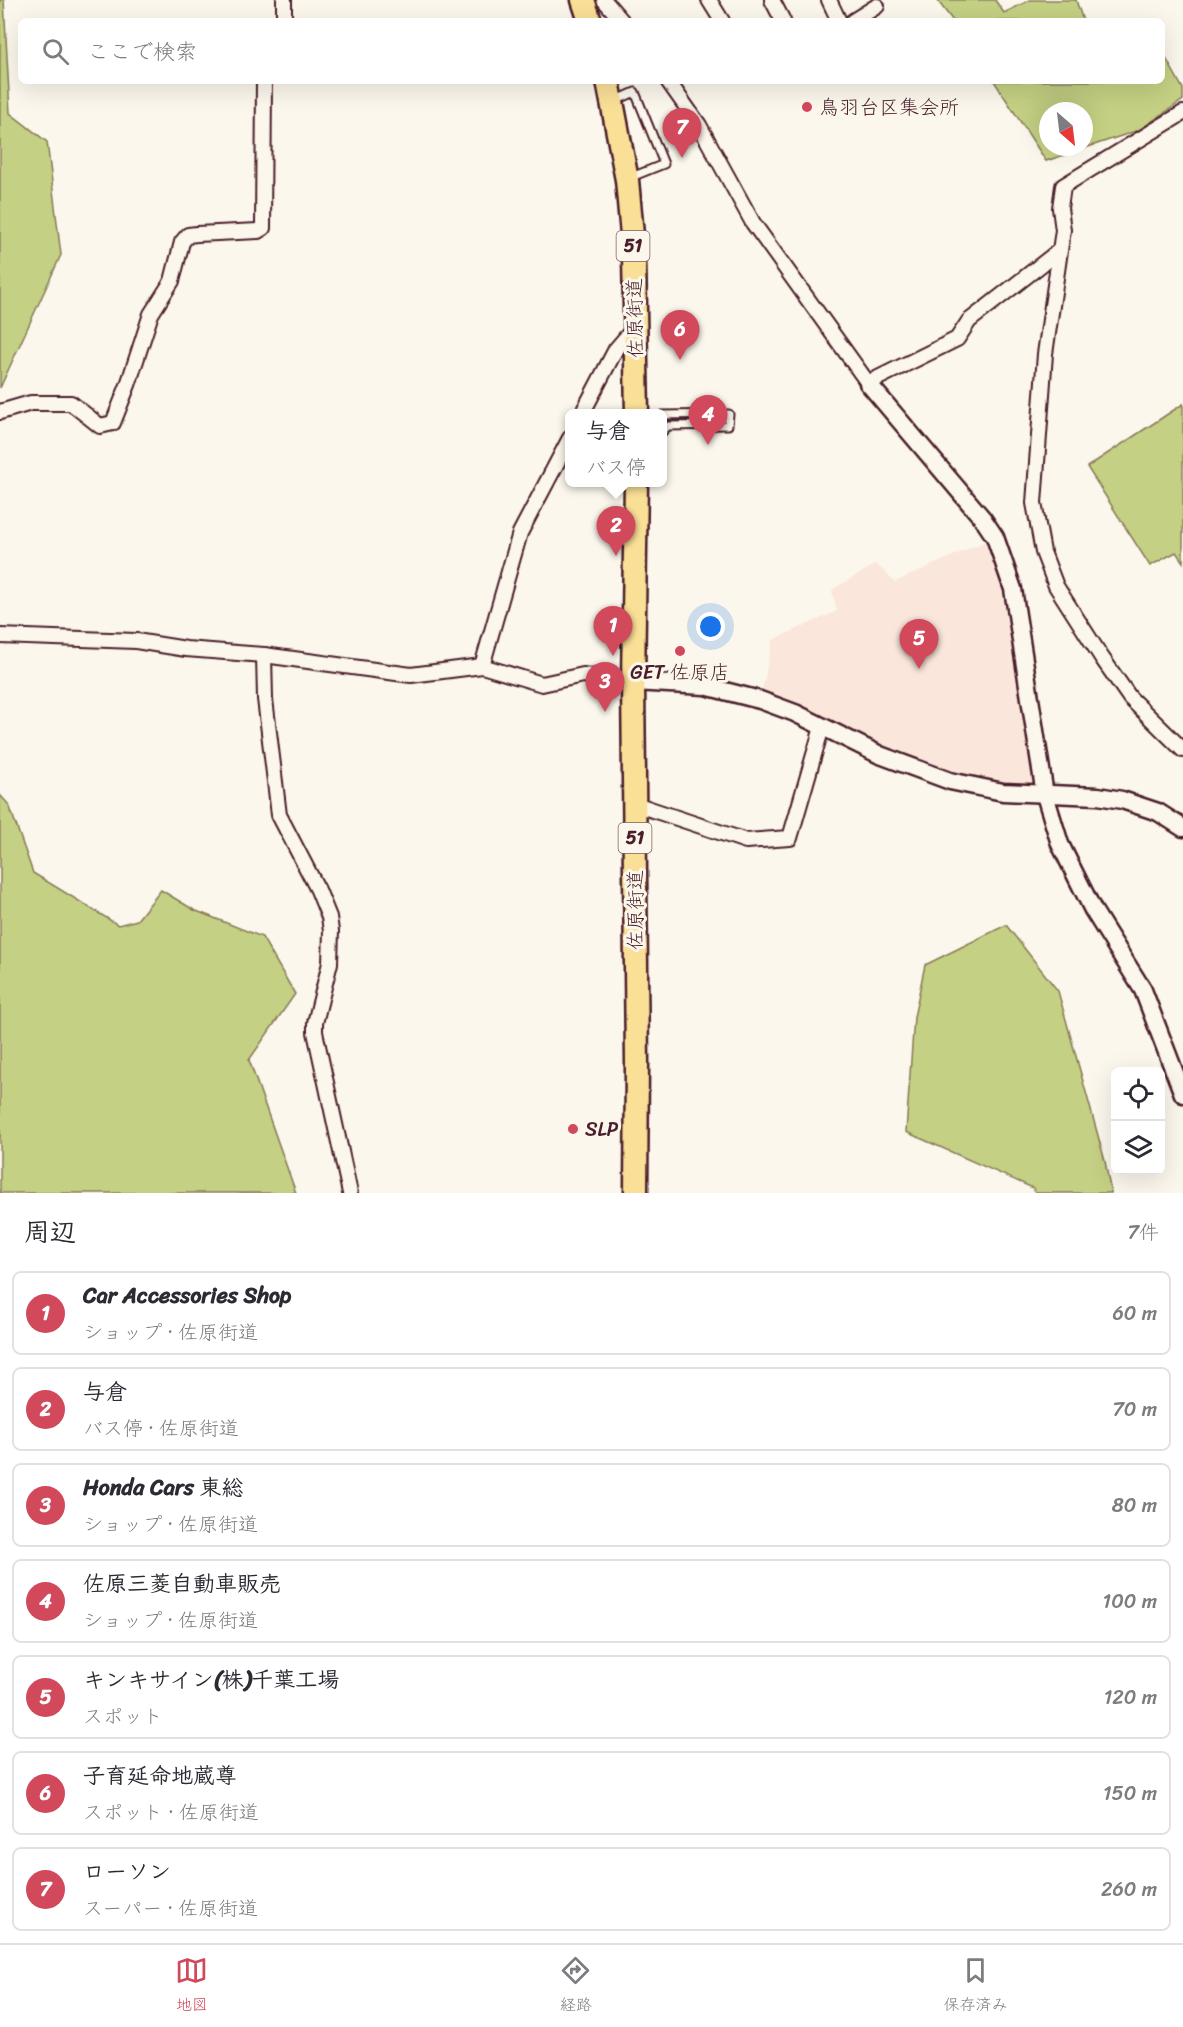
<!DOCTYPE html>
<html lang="ja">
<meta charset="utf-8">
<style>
body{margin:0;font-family:Sriracha,"Klee One",sans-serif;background:#f7f7f7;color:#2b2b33}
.controls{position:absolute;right:18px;bottom:18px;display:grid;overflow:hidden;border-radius:9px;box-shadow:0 6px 24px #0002}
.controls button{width:54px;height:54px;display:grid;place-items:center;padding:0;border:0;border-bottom:2px solid #e1e1e2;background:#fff;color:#2b2b33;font:30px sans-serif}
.compass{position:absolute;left:1039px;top:102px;width:54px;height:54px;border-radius:50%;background:#fff;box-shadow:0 6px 24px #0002;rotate:152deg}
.you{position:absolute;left:711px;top:627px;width:21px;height:21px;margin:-15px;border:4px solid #fff;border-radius:50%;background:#1a73e8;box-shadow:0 0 0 9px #1a73e833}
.badge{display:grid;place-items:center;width:39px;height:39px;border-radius:50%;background:#d1495b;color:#fff;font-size:20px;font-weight:700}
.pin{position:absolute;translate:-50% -50px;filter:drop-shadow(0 2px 3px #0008)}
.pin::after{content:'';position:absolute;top:32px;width:21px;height:18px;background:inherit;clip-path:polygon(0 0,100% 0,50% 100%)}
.popup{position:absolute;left:565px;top:409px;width:102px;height:78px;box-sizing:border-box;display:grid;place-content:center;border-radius:9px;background:#fff;filter:drop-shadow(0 2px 4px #0005);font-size:20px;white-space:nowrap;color:#7c7c81}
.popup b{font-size:22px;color:#2b2b33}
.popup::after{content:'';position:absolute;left:50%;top:100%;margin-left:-12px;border:12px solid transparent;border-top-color:#fff}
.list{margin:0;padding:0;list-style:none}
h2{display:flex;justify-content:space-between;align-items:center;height:78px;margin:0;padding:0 24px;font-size:26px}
h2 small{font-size:20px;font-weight:400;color:#7c7c81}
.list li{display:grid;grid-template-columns:39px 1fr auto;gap:18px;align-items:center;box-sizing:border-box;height:84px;margin:0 12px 12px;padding:0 12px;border:2px solid #e1e1e2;border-radius:9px}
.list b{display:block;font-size:22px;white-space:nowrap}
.list p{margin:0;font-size:20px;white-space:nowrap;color:#7c7c81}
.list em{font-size:20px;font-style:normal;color:#7c7c81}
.icon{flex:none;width:33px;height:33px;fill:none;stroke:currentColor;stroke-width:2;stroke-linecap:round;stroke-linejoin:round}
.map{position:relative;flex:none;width:1183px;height:1193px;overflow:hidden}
.search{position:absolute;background:#fff;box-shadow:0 6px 24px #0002;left:18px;right:18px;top:18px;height:66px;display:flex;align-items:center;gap:15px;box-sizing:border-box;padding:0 21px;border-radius:9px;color:#7c7c81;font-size:22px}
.sheet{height:750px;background:#fff}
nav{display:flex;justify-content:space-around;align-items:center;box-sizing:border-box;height:84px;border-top:2px solid #e1e1e2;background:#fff;font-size:16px;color:#7c7c81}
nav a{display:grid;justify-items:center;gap:3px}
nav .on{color:#d1495b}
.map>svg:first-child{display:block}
.built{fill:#fae6da}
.green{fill:#c4d083;stroke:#877857;stroke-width:1.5;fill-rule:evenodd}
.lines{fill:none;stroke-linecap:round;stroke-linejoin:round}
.service-casing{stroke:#4a1f2b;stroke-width:11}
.minor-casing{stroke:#4a1f2b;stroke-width:18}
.tertiary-casing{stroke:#4a1f2b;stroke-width:21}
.trunk-casing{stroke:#4a1f2b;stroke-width:27}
.service{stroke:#fbf7ec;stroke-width:7}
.minor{stroke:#fbf7ec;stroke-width:14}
.tertiary{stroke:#fbf7ec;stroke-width:16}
.trunk{stroke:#fadf96;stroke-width:22}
.poi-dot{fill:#d1495b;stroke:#fbf7ec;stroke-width:2}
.labels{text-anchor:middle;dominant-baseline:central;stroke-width:6;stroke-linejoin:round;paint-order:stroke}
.shield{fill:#fbf7ec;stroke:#7f6065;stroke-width:1.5}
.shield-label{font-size:18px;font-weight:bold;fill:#4a1f2b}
.poi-label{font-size:20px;fill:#4a1f2b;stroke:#fbf7ec;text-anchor:start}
.street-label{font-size:20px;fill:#4a1f2b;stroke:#fbf7ec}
</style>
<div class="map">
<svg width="1183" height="1193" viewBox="0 0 1183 1193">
<rect width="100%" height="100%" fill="#fbf7ec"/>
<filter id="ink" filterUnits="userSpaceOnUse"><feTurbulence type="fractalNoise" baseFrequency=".0167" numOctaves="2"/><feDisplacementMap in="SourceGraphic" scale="12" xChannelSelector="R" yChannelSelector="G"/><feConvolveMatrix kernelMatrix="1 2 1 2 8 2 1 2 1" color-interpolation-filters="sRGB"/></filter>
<g filter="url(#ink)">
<path class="built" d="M 995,537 L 1045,795 L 985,789 L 760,700 L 773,640 L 837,611 L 832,590 L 876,564 L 895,582 Z"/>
<g class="green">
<path d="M 0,0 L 4,0 L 10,113 L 47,142 L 61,255 L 0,388 Z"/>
<path d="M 937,0 L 995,0 L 1004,13 L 1030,0 L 1076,0 L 1083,21 L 953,21 Z"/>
<path d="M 1162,51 L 1183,89 L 1183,100 L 1139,130 L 1046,161 L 994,81 L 1162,81 ZM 1048,111 L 1084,111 L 1084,147 L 1048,147 Z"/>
<path d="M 1183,404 L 1183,562 L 1176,552 L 1150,566 L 1087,467 Z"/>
<path d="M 0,795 L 9,805 L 33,873 L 118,925 L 137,920 L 161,890 L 194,910 L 262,937 L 295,994 L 249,1060 L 296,1193 L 0,1193 Z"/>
<path d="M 1006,925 L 1058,991 L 1105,1161 L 1111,1193 L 1035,1193 L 1033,1188 L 906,1132 L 914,1017 L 925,965 Z"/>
</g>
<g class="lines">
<g class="service-casing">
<g id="service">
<path d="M 615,101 L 635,92 L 664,164 L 629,178"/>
<path d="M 662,415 L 729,414 L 728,425 L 668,426 L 662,432"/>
</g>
</g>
<g class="minor-casing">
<g id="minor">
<path d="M 604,0 L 622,21"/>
<path d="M 709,0 L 722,21"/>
<path d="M 772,0 L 783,21"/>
<path d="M 829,0 L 839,21"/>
<path d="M 284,21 L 284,0"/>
<path d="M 853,21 L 877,6"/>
<path d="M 668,81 L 699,125 L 753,223 L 868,383 L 957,339 L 969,321 L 1060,250"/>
<path d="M 1183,113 L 1063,186 L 1060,208 L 1063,230 L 1045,354 L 1034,503 L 1043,552 L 1056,586 L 1102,658 L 1130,698 L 1183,750"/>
<path d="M 0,412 L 31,403 L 71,403 L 100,426 L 113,423 L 128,385 L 151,314 L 172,281 L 182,242 L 188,235 L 197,234 L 258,231 L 263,228 L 264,81"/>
<path d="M 582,414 L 616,349 L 634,328"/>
<path d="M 0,636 L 136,641 L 186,649 L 264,655 L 411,675 L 482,666 L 542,684 L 583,675 L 633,682"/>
<path d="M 264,655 L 265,699 L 279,815 L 318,890 L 329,917 L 331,931 L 330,963 L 315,1023 L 315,1032 L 350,1193"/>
<path d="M 482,666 L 520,533 L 570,438"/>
<path d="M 635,804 L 746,841 L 790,838 L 822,727"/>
</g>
</g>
<g class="tertiary-casing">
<g id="tertiary">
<path d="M 868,383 L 983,519 L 995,537 L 1013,589 L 1045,795 L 1060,844 L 1093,910 L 1143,990 L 1183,1094"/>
<path d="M 633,682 L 705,686 L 760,700 L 795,713 L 880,755 L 950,781 L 1003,792 L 1098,796 L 1122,800 L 1158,812 L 1183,828"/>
</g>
</g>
<g class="trunk-casing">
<g id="trunk">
<path d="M 583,0 L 590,21"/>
<path d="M 608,81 L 627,180 L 634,257 L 637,414"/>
<path d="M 636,1193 L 637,1063 L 633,682 L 636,482"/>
</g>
</g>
<use href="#service" class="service"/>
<use href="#minor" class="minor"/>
<use href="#tertiary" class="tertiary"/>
<use href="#trunk" class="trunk"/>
</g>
</g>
<g class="poi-dot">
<circle cx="807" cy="107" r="6"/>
<circle cx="680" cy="651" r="6"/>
<circle cx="573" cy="1129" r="6"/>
</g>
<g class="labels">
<g class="shield">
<rect x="616.5" y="231" width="33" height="30" rx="4.5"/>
<rect x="618.5" y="823" width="33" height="30" rx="4.5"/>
</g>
<g class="shield-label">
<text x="633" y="246">51</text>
<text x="635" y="838">51</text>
</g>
<g class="poi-label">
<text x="819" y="107">鳥羽台区集会所</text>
<text x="680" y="672" text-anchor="middle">GET 佐原店</text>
<text x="585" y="1129">SLP</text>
</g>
<g class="street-label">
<text transform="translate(635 318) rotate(-91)">佐原街道</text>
<text transform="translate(635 910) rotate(-90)">佐原街道</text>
</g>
</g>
</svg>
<div class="controls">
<button><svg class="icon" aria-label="locate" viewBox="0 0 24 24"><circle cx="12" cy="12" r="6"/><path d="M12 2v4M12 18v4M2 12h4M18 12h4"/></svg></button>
<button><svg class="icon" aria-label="layers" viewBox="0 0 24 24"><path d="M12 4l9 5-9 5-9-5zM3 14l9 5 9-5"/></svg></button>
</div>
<svg class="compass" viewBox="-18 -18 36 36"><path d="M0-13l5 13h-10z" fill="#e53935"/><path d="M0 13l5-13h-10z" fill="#7c7c81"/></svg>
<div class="you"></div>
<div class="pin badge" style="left:613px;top:656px">1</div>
<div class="pin badge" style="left:616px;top:556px">2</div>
<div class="popup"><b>与倉</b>バス停</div>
<div class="pin badge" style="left:605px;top:712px">3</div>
<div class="pin badge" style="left:708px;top:445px">4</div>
<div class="pin badge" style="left:919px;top:669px">5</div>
<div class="pin badge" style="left:680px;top:360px">6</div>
<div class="pin badge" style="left:682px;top:158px">7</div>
<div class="search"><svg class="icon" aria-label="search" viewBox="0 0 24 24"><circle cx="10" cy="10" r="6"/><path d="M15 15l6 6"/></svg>ここで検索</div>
</div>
<section class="sheet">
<h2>周辺<small>7件</small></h2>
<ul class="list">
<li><span class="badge">1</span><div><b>Car Accessories Shop</b><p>ショップ · 佐原街道</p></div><em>60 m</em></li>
<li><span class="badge">2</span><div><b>与倉</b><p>バス停 · 佐原街道</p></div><em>70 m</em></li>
<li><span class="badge">3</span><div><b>Honda Cars 東総</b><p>ショップ · 佐原街道</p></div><em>80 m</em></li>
<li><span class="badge">4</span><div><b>佐原三菱自動車販売</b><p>ショップ · 佐原街道</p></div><em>100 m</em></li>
<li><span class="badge">5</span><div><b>キンキサイン(株)千葉工場</b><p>スポット</p></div><em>120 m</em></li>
<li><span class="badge">6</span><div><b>子育延命地蔵尊</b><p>スポット · 佐原街道</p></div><em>150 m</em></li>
<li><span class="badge">7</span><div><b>ローソン</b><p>スーパー · 佐原街道</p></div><em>260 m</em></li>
</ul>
</section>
<nav>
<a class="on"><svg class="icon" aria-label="map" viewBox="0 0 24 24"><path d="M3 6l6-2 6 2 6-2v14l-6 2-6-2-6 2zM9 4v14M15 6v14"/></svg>地図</a>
<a><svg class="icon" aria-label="directions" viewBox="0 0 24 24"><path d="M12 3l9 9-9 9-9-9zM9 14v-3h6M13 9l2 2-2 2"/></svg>経路</a>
<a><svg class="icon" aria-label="saved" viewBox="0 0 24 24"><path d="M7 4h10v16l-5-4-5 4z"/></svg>保存済み</a>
</nav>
